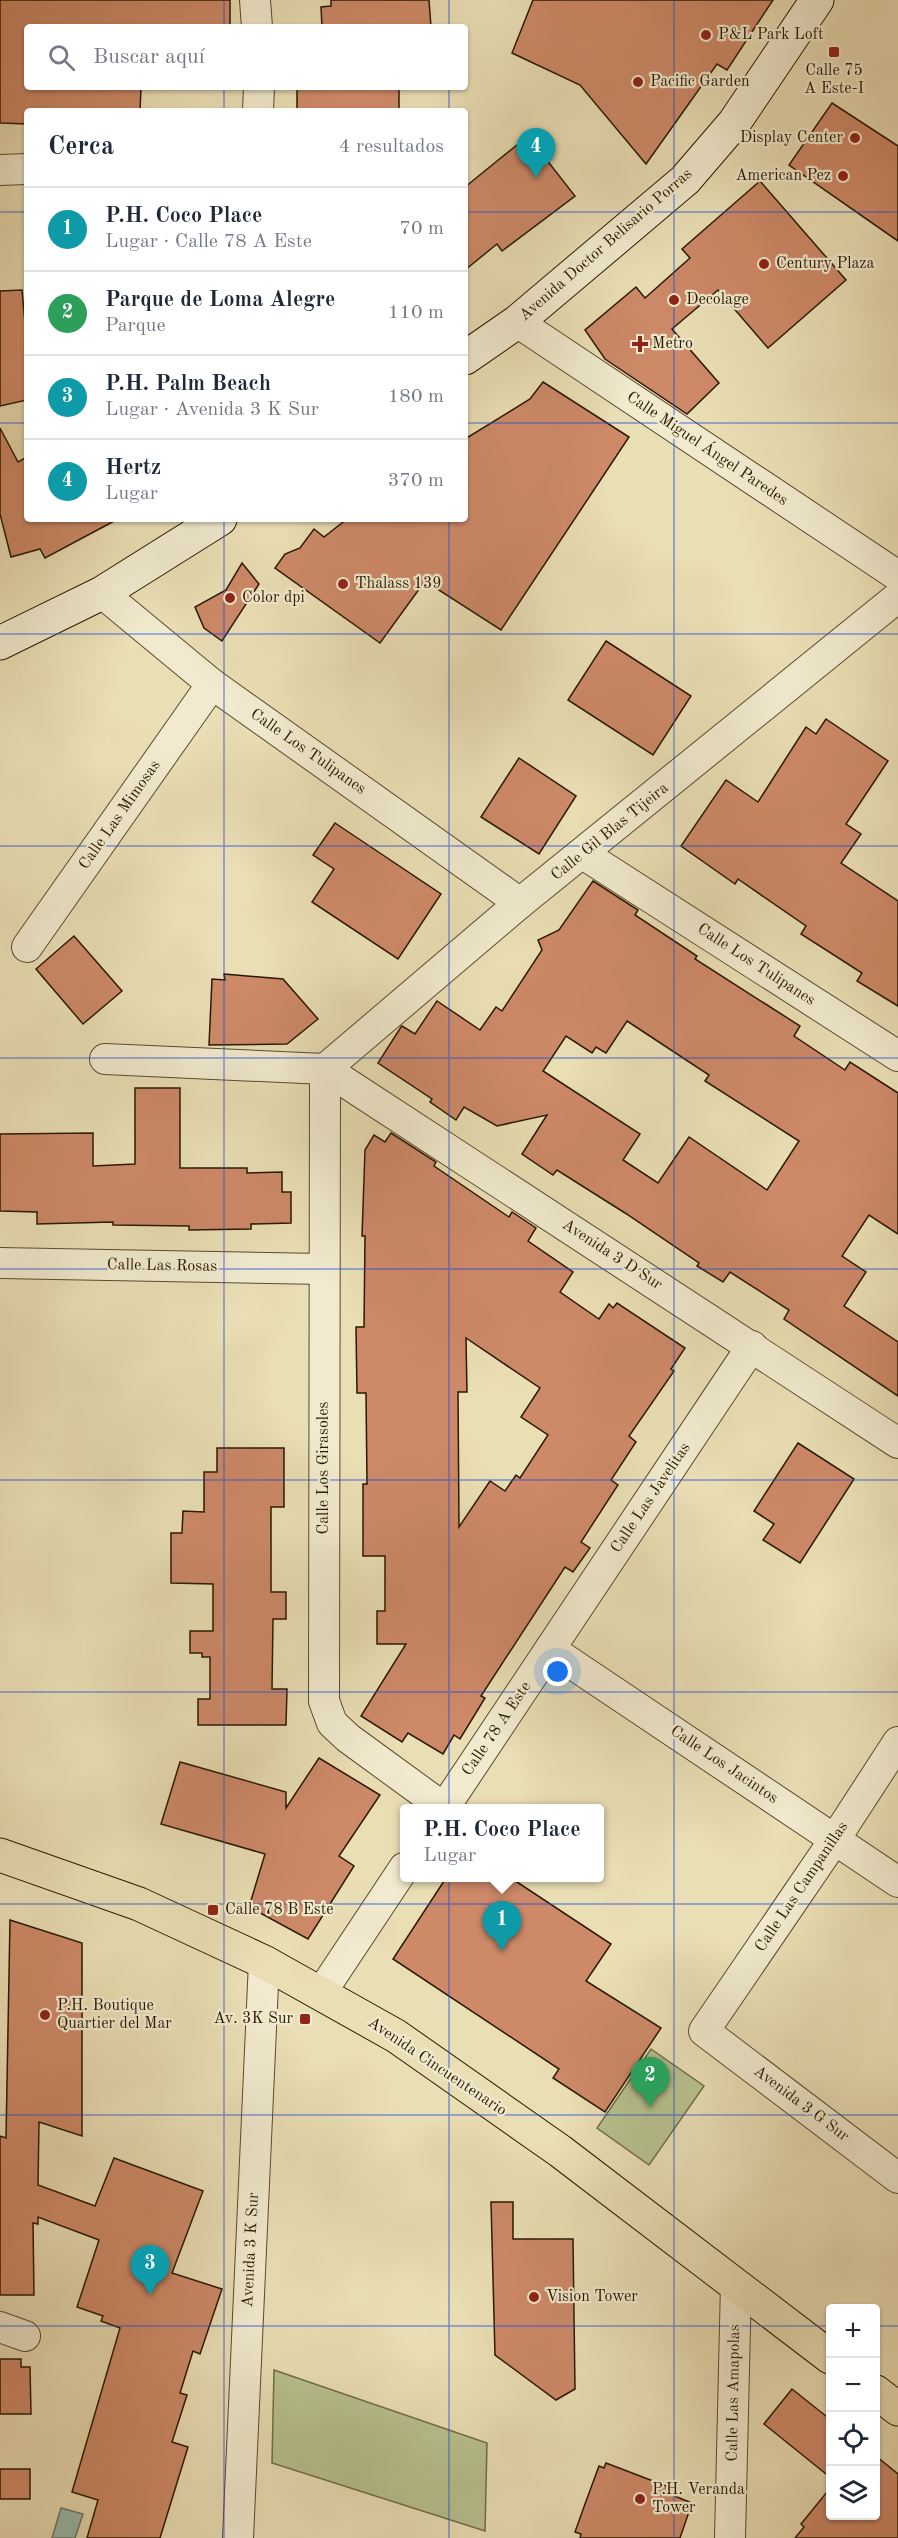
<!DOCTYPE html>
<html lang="es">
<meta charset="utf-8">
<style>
body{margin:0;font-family:"Old Standard TT",serif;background:#f2f2f3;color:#1f2937}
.controls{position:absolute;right:18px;bottom:18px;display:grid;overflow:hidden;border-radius:6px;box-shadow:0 2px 4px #0004}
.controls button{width:54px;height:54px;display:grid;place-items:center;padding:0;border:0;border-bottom:2px solid #e0e1e3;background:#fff;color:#1f2937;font:30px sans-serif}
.you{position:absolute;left:558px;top:1672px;width:21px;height:21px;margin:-15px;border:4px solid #fff;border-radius:50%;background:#1a73e8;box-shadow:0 0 0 9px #1a73e833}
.badge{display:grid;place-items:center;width:39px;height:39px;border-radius:50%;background:#8f2418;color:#fff;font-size:20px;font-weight:700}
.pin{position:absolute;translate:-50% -50px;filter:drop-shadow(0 2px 3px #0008)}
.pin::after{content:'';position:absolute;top:32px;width:21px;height:18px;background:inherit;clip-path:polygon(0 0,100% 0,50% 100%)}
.popup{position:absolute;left:400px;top:1804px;width:204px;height:78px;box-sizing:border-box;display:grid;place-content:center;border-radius:6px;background:#fff;filter:drop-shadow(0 2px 4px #0005);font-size:20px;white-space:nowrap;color:#747a83}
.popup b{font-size:22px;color:#1f2937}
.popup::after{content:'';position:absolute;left:50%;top:100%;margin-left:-12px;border:12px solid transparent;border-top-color:#fff}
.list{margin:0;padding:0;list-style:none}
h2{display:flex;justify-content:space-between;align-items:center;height:78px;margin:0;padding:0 24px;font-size:26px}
h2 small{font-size:20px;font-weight:400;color:#747a83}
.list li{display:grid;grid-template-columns:39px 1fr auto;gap:18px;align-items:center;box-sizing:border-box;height:84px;padding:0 24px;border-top:2px solid #e0e1e3}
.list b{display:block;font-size:22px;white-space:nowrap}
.list p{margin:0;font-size:20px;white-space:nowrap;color:#747a83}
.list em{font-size:20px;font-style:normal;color:#747a83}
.icon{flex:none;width:33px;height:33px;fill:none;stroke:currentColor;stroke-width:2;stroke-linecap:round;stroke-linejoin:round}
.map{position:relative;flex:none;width:898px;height:2538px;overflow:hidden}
.search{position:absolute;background:#fff;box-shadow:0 2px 4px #0004;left:24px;top:24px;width:444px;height:66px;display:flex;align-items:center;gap:15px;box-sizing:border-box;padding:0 21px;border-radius:6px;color:#747a83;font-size:22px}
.panel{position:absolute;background:#fff;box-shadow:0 2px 4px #0004;left:24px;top:108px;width:444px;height:414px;border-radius:6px}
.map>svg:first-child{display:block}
.green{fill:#b7c18d;stroke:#706c47;stroke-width:1.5}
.water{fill:#98bcaf;stroke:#6c7a69;stroke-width:1.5}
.building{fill:#cd8968;stroke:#291801;stroke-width:1.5;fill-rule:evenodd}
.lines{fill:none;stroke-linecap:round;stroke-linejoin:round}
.street-casing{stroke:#594a2e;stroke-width:32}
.secondary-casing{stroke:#291801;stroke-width:35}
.primary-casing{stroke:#291801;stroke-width:35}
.street{stroke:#f1eace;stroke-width:30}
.secondary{stroke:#f1eace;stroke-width:33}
.primary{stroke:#eadeb4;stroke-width:33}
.grid{fill:none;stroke:#1d4ed8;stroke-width:1.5;stroke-opacity:0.55}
.poi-dot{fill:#8f2418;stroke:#f1eace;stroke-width:2}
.labels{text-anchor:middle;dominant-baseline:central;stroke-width:4.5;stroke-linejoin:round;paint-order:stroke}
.poi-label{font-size:16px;fill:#291801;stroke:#f1eace;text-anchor:start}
.street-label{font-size:16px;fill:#291801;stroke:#f1eace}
</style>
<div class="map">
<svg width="898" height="2538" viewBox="0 0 898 2538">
<rect width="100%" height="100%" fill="#eadeb4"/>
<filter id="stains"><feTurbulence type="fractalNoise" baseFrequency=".00333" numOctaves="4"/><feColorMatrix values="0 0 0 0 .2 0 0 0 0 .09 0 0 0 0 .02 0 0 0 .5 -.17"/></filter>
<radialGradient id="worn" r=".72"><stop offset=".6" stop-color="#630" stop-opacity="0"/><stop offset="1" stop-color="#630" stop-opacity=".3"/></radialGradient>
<g class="green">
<path d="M 651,2049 L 704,2086 L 649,2165 L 597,2128 Z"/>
<path d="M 274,2370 L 487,2443 L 485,2531 L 272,2463 Z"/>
</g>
<path class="water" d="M 61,2508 L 83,2514 L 75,2538 L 52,2538 Z"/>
<g class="building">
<path d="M 0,0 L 230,0 L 230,27 L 27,27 L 27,87 L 141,87 L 140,111 L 27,111 L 27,124 L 0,123 Z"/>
<path d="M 331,0 L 429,0 L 431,27 L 322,27 L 321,7 L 331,6 Z"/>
<path d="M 533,0 L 773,0 L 727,70 L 717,64 L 646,164 L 580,85 L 512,53 Z"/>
<rect x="297" y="87" width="102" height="24"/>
<path d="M 832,103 L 898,146 L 898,241 L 789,165 Z"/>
<path d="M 528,136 L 575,196 L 502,251 L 497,244 L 465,270 L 465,187 Z"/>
<path d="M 760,181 L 846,280 L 768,348 L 718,290 L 672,329 L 719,383 L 687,414 L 605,359 L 585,330 L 636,287 L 645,298 L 690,258 L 682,249 Z"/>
<path d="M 22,290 L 27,345 L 27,400 L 0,406 L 0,291 Z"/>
<path d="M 543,382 L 629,437 L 501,630 L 425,581 L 380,643 L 275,568 L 285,554 L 300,548 L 314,529 L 324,537 L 347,519 L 465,519 L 465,439 L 530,399 Z"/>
<path d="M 0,428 L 18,462 L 27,457 L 27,519 L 118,519 L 45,558 L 40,549 L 11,557 L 0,514 Z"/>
<path d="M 242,563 L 259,584 L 222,641 L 204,628 L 195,607 L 226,590 Z"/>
<path d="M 606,641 L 691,696 L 653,755 L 568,700 Z"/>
<path d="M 826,719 L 888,761 L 846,824 L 861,834 L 841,863 L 898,901 L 898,1006 L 857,981 L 862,973 L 801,934 L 806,926 L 738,879 L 735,884 L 681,846 L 726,780 L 758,802 L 806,727 L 816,734 Z"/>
<path d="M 519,758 L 576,796 L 539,854 L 481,817 Z"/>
<path d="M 335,823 L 441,894 L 398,959 L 312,902 L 334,869 L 313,855 Z"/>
<path d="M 593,881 L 638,910 L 635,915 L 697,956 L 695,959 L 800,1026 L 794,1036 L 845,1070 L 850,1062 L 898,1093 L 898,1234 L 869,1215 L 842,1256 L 866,1272 L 844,1306 L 898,1342 L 898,1396 L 784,1319 L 789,1310 L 730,1272 L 723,1282 L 697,1266 L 699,1263 L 625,1213 L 557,1170 L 553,1175 L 522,1154 L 547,1115 L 497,1126 L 464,1107 L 456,1120 L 430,1102 L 432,1099 L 378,1063 L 401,1027 L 402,1026 L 415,1034 L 437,1001 L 480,1030 L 496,1007 L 502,1011 L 542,950 L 538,940 L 559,930 ZM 627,1021 L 709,1075 L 705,1081 L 799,1141 L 767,1190 L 689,1137 L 658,1183 L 623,1160 L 640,1134 L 543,1071 L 566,1036 L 592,1053 L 596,1047 L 606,1053 Z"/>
<path d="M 74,936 L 122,991 L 83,1024 L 36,969 Z"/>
<path d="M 224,974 L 283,979 L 318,1019 L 287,1044 L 209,1045 L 212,979 L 225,980 Z"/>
<path d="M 135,1088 L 180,1088 L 180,1168 L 247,1168 L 247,1173 L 282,1172 L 282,1192 L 291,1192 L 291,1223 L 251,1224 L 251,1229 L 189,1230 L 189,1226 L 113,1225 L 113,1222 L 37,1224 L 37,1212 L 0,1211 L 0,1134 L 93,1133 L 93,1166 L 135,1164 Z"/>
<path d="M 391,1133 L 436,1162 L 434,1166 L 509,1217 L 512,1212 L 536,1228 L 528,1241 L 573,1272 L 560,1292 L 599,1319 L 609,1304 L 613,1308 L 617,1303 L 685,1348 L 671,1369 L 674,1371 L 629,1436 L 636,1442 L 611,1480 L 618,1485 L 581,1542 L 590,1548 L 573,1572 L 565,1567 L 481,1696 L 485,1698 L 460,1739 L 454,1735 L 443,1754 L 408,1733 L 402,1742 L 361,1716 L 406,1644 L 377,1644 L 377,1611 L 385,1611 L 385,1556 L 363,1556 L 363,1484 L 367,1484 L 366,1393 L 357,1393 L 356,1327 L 364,1327 L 365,1236 L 362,1236 L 365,1150 L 374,1135 L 385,1142 ZM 466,1338 L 540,1388 L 521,1417 L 548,1435 L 520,1478 L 516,1475 L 505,1491 L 490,1481 L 459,1527 L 458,1392 L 467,1392 Z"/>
<path d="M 798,1443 L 854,1479 L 800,1563 L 763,1540 L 774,1524 L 754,1511 Z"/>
<path d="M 217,1448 L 284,1448 L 284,1507 L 271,1507 L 271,1592 L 286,1592 L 286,1619 L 273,1619 L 272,1689 L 287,1689 L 286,1725 L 198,1725 L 198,1699 L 210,1699 L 210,1657 L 202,1657 L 202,1653 L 190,1653 L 190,1631 L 213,1631 L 213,1584 L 171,1583 L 171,1533 L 182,1533 L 183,1511 L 204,1512 L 204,1472 L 217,1472 Z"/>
<path d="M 319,1758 L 380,1795 L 339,1856 L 354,1866 L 308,1939 L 249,1907 L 265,1854 L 161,1824 L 180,1762 L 286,1792 L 286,1808 Z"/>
<path d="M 446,1878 L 511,1878 L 611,1944 L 586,1981 L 661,2028 L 605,2112 L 553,2078 L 559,2069 L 393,1959 Z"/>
<path d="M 10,1920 L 82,1943 L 82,2136 L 39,2122 L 38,2185 L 95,2206 L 114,2158 L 203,2191 L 172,2273 L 222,2289 L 200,2354 L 193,2351 L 180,2393 L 187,2395 L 172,2442 L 188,2447 L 160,2538 L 87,2538 L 98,2500 L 72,2492 L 120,2328 L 101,2321 L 103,2316 L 77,2307 L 99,2240 L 38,2217 L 38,2224 L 33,2223 L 34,2295 L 0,2295 L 0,2136 L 6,2138 Z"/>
<path d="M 491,2202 L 513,2202 L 513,2239 L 573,2239 L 575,2389 L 556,2400 L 495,2355 Z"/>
<path d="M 0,2359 L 21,2359 L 21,2367 L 30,2367 L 31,2414 L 0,2414 Z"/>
<path d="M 792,2389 L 831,2420 L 831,2478 L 764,2424 Z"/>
<path d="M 876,2456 L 898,2474 L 898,2538 L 795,2538 L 804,2527 L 801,2524 L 831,2487 L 831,2516 L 876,2516 Z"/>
<path d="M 606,2463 L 674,2489 L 672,2495 L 692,2503 L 680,2538 L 580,2538 L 581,2534 L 575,2532 L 585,2504 L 599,2466 L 604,2468 Z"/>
<rect x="0" y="2469" width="30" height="30"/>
</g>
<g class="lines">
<g class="street-casing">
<g id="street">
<path d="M 255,0 L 257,27"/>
<path d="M 258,111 L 259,87"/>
<path d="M 0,170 L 27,169"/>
<path d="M 517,322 L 898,576"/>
<path d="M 102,593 L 212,684 L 520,903"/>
<path d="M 583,854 L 898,1056"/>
<path d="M 27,947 L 212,684"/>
<path d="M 105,1059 L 325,1069"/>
<path d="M 325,1069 L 324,1701 L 332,1723 L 348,1738 L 444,1808"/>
<path d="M 325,1069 L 520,903 L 898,597"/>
<path d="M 325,1069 L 898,1443"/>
<path d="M 0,1263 L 324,1269"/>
<path d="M 550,1649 L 898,1882"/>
<path d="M 898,1742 L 835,1839 L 704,2031 L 898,2178"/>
<path d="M 444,1808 L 752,1346"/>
<path d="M 321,1993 L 404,1868"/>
<path d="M 0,2327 L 25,2336"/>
<path d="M 238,2538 L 264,1962"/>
<path d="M 730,2538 L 736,2284"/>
</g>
</g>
<g class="secondary-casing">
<g id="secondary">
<path d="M 465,358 L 517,322 L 685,180 L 734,123 L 817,0"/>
<path d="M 0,643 L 102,593 L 220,519"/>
</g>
</g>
<g class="primary-casing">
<g id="primary">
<path d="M 0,1855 L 139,1904 L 264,1962 L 396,2036 L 560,2151 L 830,2357"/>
<path d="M 876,2392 L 898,2409"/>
</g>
</g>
<use href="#street" class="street"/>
<use href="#secondary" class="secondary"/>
<use href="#primary" class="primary"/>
</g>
<path class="grid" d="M 224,0 L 224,27M 449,0 L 449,27M 674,0 L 674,2538M 224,87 L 224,111M 449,87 L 449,111M 0,212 L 27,212M 465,212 L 898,212M 0,423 L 27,423M 465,423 L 898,423M 224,519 L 224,2538M 449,519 L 449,2538M 0,634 L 898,634M 0,846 L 898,846M 0,1058 L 898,1058M 0,1269 L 898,1269M 0,1480 L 898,1480M 0,1692 L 898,1692M 0,1904 L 898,1904M 0,2115 L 898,2115M 0,2326 L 830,2326M 876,2326 L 898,2326"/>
<g class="poi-dot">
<circle cx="706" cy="35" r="6"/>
<rect x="828" y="46" width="12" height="12" rx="3"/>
<circle cx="638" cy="82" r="6"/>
<circle cx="855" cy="138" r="6"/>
<circle cx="843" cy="176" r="6"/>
<circle cx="764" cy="264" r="6"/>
<circle cx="674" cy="300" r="6"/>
<path d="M637 335h6v6h6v6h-6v6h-6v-6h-6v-6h6z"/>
<circle cx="343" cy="584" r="6"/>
<circle cx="230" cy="598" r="6"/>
<rect x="207" y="1904" width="12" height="12" rx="3"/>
<circle cx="45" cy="2015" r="6"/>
<rect x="299" y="2013" width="12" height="12" rx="3"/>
<circle cx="534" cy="2297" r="6"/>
<circle cx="640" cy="2499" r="6"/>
</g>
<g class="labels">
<g class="poi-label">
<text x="718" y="35">P&amp;L Park Loft</text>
<text x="834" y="71" text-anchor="middle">Calle 75<tspan x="834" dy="18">A Este-I</tspan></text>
<text x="650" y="82">Pacific Garden</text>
<text x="843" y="138" text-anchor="end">Display Center</text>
<text x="831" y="176" text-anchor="end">American Pez</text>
<text x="776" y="264">Century Plaza</text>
<text x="686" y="300">Decolage</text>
<text x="652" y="344">Metro</text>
<text x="355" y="584">Thalass 139</text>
<text x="242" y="598">Color dpi</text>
<text x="225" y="1910">Calle 78 B Este</text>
<text x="57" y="2006">P.H. Boutique<tspan x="57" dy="18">Quartier del Mar</tspan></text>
<text x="293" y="2019" text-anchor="end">Av. 3K Sur</text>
<text x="546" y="2297">Vision Tower</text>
<text x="652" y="2490">P.H. Veranda<tspan x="652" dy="18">Tower</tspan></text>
</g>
<g class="street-label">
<text transform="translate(606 245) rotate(-41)">Avenida Doctor Belisario Porras</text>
<text transform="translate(707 449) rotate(34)">Calle Miguel Ángel Paredes</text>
<text transform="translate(308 752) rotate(35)">Calle Los Tulipanes</text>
<text transform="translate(120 815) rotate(-55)">Calle Las Mimosas</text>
<text transform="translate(610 832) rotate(-39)">Calle Gil Blas Tijeira</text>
<text transform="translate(756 965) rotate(33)">Calle Los Tulipanes</text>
<text transform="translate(612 1255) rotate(33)">Avenida 3 D Sur</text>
<text transform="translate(162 1266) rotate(1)">Calle Las Rosas</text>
<text transform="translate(324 1468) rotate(-90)">Calle Los Girasoles</text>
<text transform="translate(651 1498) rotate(-56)">Calle Las Javelitas</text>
<text transform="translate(497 1729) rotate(-56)">Calle 78 A Este</text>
<text transform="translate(724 1765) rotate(34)">Calle Los Jacintos</text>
<text transform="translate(802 1887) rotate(-56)">Calle Las Campanillas</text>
<text transform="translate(437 2067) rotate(34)">Avenida Cincuentenario</text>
<text transform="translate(801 2104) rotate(37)">Avenida 3 G Sur</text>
<text transform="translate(251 2250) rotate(-87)">Avenida 3 K Sur</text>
<text transform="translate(734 2393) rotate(-89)">Calle Las Amapolas</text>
</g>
</g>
<rect width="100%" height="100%" filter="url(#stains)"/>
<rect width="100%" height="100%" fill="url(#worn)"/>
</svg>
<div class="controls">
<button>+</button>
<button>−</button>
<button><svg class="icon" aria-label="locate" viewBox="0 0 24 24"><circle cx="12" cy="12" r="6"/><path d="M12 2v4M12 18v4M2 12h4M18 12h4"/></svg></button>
<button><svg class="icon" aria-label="layers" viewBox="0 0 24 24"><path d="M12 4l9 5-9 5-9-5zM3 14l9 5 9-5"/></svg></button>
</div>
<div class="you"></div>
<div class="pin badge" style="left:502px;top:1951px;background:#0f9aa8">1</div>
<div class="popup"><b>P.H. Coco Place</b>Lugar</div>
<div class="pin badge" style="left:650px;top:2107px;background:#2e9e5b">2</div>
<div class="pin badge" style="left:150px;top:2295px;background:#0f9aa8">3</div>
<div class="pin badge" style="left:536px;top:178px;background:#0f9aa8">4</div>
<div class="search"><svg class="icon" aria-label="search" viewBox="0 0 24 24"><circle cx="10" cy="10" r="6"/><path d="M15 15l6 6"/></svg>Buscar aquí</div>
<section class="panel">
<h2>Cerca<small>4 resultados</small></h2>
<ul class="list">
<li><span class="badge" style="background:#0f9aa8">1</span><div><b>P.H. Coco Place</b><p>Lugar · Calle 78 A Este</p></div><em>70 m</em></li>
<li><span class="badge" style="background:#2e9e5b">2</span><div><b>Parque de Loma Alegre</b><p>Parque</p></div><em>110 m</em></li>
<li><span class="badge" style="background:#0f9aa8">3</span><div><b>P.H. Palm Beach</b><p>Lugar · Avenida 3 K Sur</p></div><em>180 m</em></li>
<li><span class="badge" style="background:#0f9aa8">4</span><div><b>Hertz</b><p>Lugar</p></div><em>370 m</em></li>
</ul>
</section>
</div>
